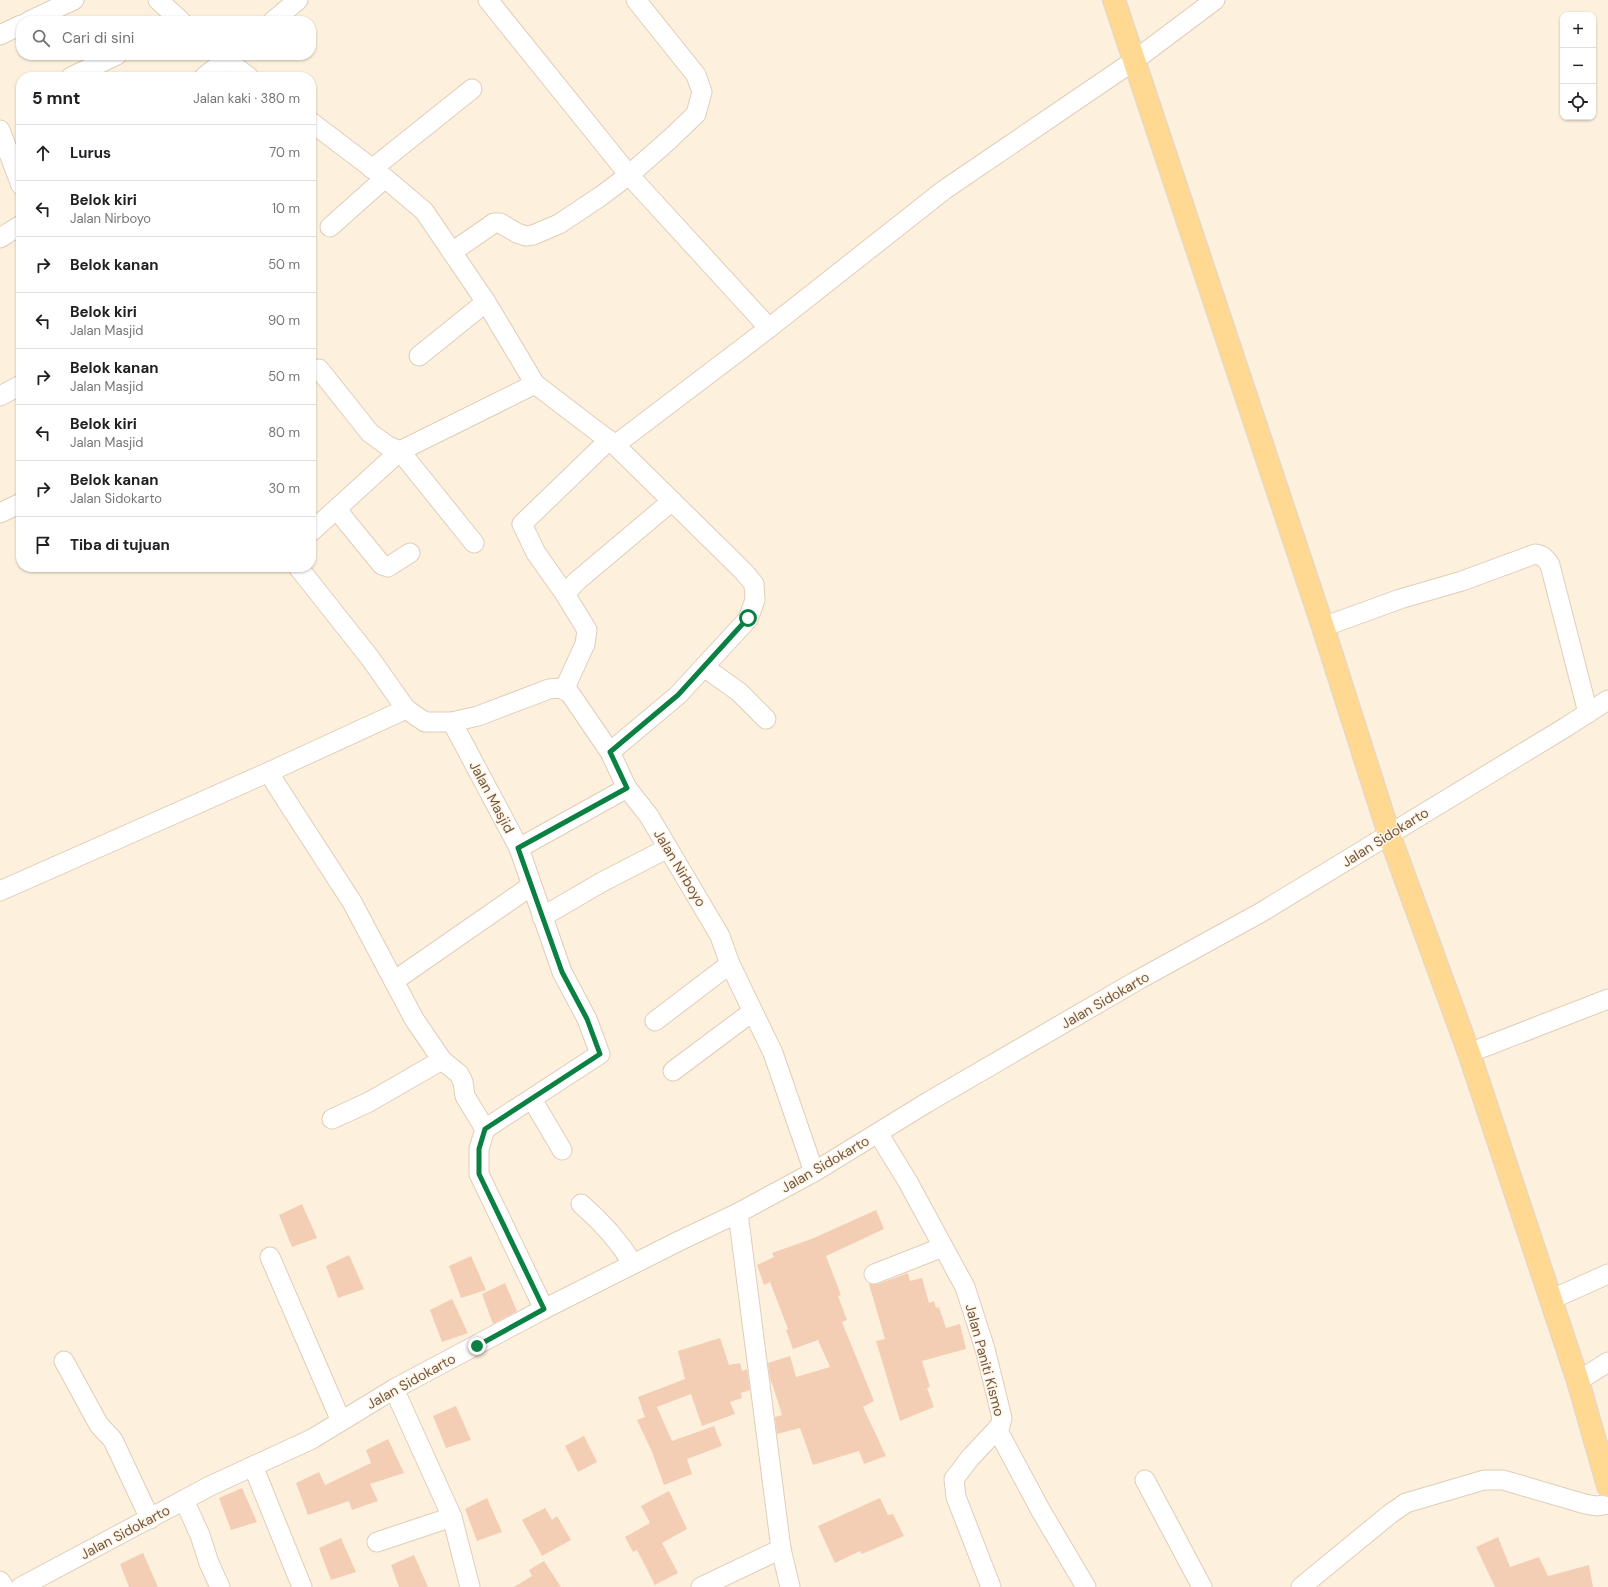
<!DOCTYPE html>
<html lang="id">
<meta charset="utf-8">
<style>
body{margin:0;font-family:"DM Sans",sans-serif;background:#f6f6f6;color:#202124}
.controls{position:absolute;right:12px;top:12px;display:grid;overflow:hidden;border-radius:8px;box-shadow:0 1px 3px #0004}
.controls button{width:36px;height:36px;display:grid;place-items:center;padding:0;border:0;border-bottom:1px solid #e0e0e0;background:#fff;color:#202124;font:20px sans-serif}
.stop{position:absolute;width:12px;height:12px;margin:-9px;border:3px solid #0b8043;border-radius:50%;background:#fff}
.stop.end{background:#0b8043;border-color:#fff;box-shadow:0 1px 4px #0008}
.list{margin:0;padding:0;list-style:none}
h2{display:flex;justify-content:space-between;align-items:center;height:52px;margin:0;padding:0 16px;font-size:17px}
h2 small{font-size:13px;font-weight:400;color:#757577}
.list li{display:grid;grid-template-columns:26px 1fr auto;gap:12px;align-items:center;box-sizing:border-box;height:56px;padding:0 16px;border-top:1px solid #e0e0e0}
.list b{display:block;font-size:15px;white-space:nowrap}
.list p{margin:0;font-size:13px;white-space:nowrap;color:#757577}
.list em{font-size:13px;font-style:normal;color:#757577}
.icon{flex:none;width:22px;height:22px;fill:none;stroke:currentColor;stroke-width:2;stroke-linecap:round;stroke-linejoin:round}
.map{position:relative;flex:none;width:1608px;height:1587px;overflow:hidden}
.search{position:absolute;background:#fff;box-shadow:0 1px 3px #0004;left:16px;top:16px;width:300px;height:44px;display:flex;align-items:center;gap:10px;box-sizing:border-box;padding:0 14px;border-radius:16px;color:#757577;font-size:15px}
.panel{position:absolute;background:#fff;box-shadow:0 1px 3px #0004;left:16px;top:72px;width:300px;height:500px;border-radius:16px}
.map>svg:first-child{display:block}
.building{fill:#f3ceb4}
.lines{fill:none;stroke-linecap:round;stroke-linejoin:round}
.minor-casing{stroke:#e0cdb9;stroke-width:21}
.major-casing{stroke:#ddd6d2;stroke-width:24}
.minor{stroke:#fff;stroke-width:19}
.major{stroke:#ffd892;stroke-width:22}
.route{stroke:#0b8043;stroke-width:5}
.labels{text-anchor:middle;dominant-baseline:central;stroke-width:3;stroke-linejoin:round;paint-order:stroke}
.street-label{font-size:14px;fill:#725645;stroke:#fff5e4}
</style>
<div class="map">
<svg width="1608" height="1587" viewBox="0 0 1608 1587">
<rect width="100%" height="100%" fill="#fdf1dd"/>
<g class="building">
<path d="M 302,1204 L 317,1238 L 292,1247 L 279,1215 Z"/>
<path d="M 876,1210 L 884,1229 L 826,1256 L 841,1295 L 838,1296 L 847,1320 L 842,1322 L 874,1401 L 863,1407 L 886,1456 L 864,1464 L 859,1451 L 813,1465 L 800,1428 L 777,1434 L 775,1417 L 782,1415 L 772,1383 L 771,1383 L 768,1363 L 790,1356 L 796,1377 L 830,1367 L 818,1340 L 793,1349 L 786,1330 L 788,1329 L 770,1282 L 764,1285 L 757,1265 L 774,1257 L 772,1253 L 814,1238 Z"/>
<path d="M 349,1255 L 364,1289 L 338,1298 L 326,1266 Z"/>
<path d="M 471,1256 L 486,1290 L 461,1298 L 449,1266 Z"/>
<path d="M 908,1273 L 910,1281 L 922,1278 L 929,1303 L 934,1301 L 936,1308 L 939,1307 L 946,1328 L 960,1324 L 966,1349 L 922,1361 L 930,1387 L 927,1388 L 934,1407 L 900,1421 L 876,1341 L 885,1339 L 869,1284 L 878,1284 Z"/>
<path d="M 505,1283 L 517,1311 L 493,1324 L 482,1294 Z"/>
<path d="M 452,1299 L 468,1333 L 442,1342 L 430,1310 Z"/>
<path d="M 720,1338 L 729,1365 L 740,1363 L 742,1371 L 747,1369 L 750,1390 L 741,1393 L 742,1398 L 730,1402 L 735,1414 L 702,1426 L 691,1394 L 657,1407 L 672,1441 L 714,1426 L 722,1446 L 687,1459 L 692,1474 L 664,1485 L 652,1452 L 637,1420 L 645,1417 L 638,1397 L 685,1379 L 678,1351 Z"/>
<path d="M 456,1406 L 471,1440 L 446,1448 L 433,1416 Z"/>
<path d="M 584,1436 L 597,1462 L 578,1472 L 565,1446 Z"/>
<path d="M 388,1439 L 404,1473 L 370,1484 L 378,1501 L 352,1510 L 349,1501 L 308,1515 L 296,1483 L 319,1472 L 325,1485 L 371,1463 L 366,1450 Z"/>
<path d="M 242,1488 L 257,1522 L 231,1530 L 219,1498 Z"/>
<path d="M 669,1491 L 687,1529 L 662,1543 L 678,1573 L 655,1585 L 637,1550 L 633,1552 L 625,1537 L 650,1523 L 641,1506 Z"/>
<path d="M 487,1498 L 502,1532 L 477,1541 L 465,1509 Z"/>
<path d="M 880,1498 L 888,1515 L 893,1514 L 904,1536 L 862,1554 L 860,1551 L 835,1563 L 818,1526 Z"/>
<path d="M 545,1508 L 552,1520 L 557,1516 L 571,1540 L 542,1556 L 522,1520 Z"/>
<path d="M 1498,1537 L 1510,1567 L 1539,1557 L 1548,1576 L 1589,1565 L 1593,1587 L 1495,1587 L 1476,1547 Z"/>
<path d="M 341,1538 L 356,1572 L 331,1580 L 319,1548 Z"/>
<path d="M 143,1553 L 158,1587 L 129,1587 L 120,1564 Z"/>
<path d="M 414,1555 L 428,1587 L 399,1587 L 391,1565 Z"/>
<path d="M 544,1561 L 561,1587 L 514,1587 L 532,1576 L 529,1570 Z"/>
</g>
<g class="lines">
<g class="minor-casing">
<g id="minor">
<path d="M 158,0 L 181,21"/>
<path d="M 488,0 L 629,175 L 769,328"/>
<path d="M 29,21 L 74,0"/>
<path d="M 273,21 L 298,0"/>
<path d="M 0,35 L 21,25"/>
<path d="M 220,55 L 249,77"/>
<path d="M 71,77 L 117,55"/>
<path d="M 204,77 L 232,55"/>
<path d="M 311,122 L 385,178 L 424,211 L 486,302 L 535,384 L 615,445 L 743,571 L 754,584 L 755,600 L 748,619 L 678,695 L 610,752"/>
<path d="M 0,130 L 21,185"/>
<path d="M 372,169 L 472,89"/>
<path d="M 330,227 L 385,178"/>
<path d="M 0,238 L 21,225"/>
<path d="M 452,252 L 494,223 L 500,223 L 517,233 L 526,236 L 533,235 L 559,224 L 601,196 L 629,175 L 670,139 L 696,114 L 702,92 L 696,75 L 636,0"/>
<path d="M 419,356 L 486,302"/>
<path d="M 319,369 L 370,433 L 388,446 L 400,451 L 474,543"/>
<path d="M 0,396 L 21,385"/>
<path d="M 615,445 L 769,328 L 944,190 L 1135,60 L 1215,0"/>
<path d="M 337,510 L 382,565 L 388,567 L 410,553"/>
<path d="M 0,513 L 21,503"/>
<path d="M 311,532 L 400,451 L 535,384"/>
<path d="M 298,567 L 370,658 L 406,709 L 425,722 L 452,722 L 478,716 L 549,689 L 560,688 L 569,692 L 610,752 L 627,788 L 649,816 L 720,936 L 730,964 L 773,1053 L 814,1172"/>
<path d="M 565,594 L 577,581 L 672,501"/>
<path d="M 1323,627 L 1400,599 L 1462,581 L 1535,554 C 1543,555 1546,559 1550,565 L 1588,713"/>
<path d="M 704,667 L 739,692 L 766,719"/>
<path d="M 564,690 L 585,644 L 587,630 L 565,594 L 536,553 L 522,524 L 609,440"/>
<path d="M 452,722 L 519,848 L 562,972 L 587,1019 L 600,1054 L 485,1129 L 479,1149 L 479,1174 L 544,1309"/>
<path d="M 269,772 L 277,786 L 352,902 L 414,1019 L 442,1060 L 459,1074 L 463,1082 L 465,1096 L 485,1129"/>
<path d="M 519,848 L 627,788"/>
<path d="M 0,891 L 269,772 L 406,709"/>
<path d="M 542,917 L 602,882 L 668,848"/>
<path d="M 394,981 L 531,886"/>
<path d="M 655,1021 L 730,964"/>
<path d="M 1469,1053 L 1608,999"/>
<path d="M 673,1071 L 752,1012"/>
<path d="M 532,1099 L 562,1150"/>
<path d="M 332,1119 L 369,1102 L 442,1060"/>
<path d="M 878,1133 L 908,1182 L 965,1287 L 985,1349 L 1002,1418 L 1000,1426 L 970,1458 L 954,1479 L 956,1497 L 991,1587"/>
<path d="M 581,1204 C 602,1222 619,1241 633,1264"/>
<path d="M 738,1213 L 781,1549 L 790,1587"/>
<path d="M 270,1257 L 341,1421"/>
<path d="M 874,1274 L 943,1247"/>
<path d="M 1550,1300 L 1608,1274"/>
<path d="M 64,1361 L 99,1425 L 113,1440 L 150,1519"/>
<path d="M 1578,1381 L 1608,1362"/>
<path d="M 394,1389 L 452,1517 L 470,1587"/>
<path d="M 997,1429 L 1041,1511 L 1086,1587"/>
<path d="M 253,1466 L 302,1587"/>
<path d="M 1145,1480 L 1202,1587"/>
<path d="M 184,1500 L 200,1535 L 209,1563 L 220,1587"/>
<path d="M 377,1542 L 452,1517"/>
<path d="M 0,1581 L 4,1587"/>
<path d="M 21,1587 L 210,1486 L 312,1439 L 394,1389 L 544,1309 L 679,1241 L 738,1213 L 814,1172 L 928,1102 L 1138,980 L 1260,913 L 1566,727 L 1608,700"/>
<path d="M 701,1587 L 781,1549"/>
<path d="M 1301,1587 L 1390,1514 L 1406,1503 L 1484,1480 L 1503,1480 L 1585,1504 L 1597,1506 L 1608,1504"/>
</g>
</g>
<g class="major-casing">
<path id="major" d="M 1114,0 L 1323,627 L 1389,834 L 1469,1053 L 1578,1381 L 1608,1486"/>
</g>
<use href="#minor" class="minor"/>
<use href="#major" class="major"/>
</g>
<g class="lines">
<path class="route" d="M 477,1346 L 544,1309 L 479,1174 L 479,1149 L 485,1129 L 600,1054 L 587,1019 L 562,972 L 518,848 L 627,788 L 610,752 L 678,695 L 748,618"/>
</g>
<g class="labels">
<g class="street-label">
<text transform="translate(492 797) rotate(62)">Jalan Masjid</text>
<text transform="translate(1385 837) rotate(-32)">Jalan Sidokarto</text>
<text transform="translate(680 868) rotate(59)">Jalan Nirboyo</text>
<text transform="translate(1105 1000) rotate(-30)">Jalan Sidokarto</text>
<text transform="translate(825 1164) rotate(-30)">Jalan Sidokarto</text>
<text transform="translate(985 1360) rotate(75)">Jalan Paniti Kismo</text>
<text transform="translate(411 1381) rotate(-29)">Jalan Sidokarto</text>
<text transform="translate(125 1532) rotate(-28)">Jalan Sidokarto</text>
</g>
</g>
</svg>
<div class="controls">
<button>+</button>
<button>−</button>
<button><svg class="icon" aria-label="locate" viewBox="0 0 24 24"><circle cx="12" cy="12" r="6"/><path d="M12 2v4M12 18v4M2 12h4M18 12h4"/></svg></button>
</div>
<div class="stop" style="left:748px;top:618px"></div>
<div class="stop end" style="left:477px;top:1346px"></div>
<div class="search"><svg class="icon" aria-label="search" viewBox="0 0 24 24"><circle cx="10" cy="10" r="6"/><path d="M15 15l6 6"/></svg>Cari di sini</div>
<section class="panel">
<h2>5 mnt<small>Jalan kaki · 380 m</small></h2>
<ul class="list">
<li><svg class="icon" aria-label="ahead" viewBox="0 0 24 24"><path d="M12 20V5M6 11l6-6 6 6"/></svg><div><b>Lurus</b></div><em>70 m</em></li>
<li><svg class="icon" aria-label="left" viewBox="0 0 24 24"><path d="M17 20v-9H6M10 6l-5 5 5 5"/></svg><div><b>Belok kiri</b><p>Jalan Nirboyo</p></div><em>10 m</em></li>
<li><svg class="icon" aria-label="right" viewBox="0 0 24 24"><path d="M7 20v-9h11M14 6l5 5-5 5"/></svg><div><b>Belok kanan</b></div><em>50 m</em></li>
<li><svg class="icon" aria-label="left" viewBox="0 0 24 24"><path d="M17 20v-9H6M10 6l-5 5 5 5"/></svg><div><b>Belok kiri</b><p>Jalan Masjid</p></div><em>90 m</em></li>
<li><svg class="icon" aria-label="right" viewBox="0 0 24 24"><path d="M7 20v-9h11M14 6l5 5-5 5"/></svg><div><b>Belok kanan</b><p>Jalan Masjid</p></div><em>50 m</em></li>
<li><svg class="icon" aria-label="left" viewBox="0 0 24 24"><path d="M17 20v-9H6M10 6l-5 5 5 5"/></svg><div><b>Belok kiri</b><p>Jalan Masjid</p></div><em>80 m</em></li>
<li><svg class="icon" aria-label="right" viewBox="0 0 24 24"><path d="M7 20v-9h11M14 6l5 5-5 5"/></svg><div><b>Belok kanan</b><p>Jalan Sidokarto</p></div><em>30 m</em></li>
<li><svg class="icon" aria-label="arrive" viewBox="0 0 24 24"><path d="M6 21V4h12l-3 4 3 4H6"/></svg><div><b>Tiba di tujuan</b></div></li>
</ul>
</section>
</div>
